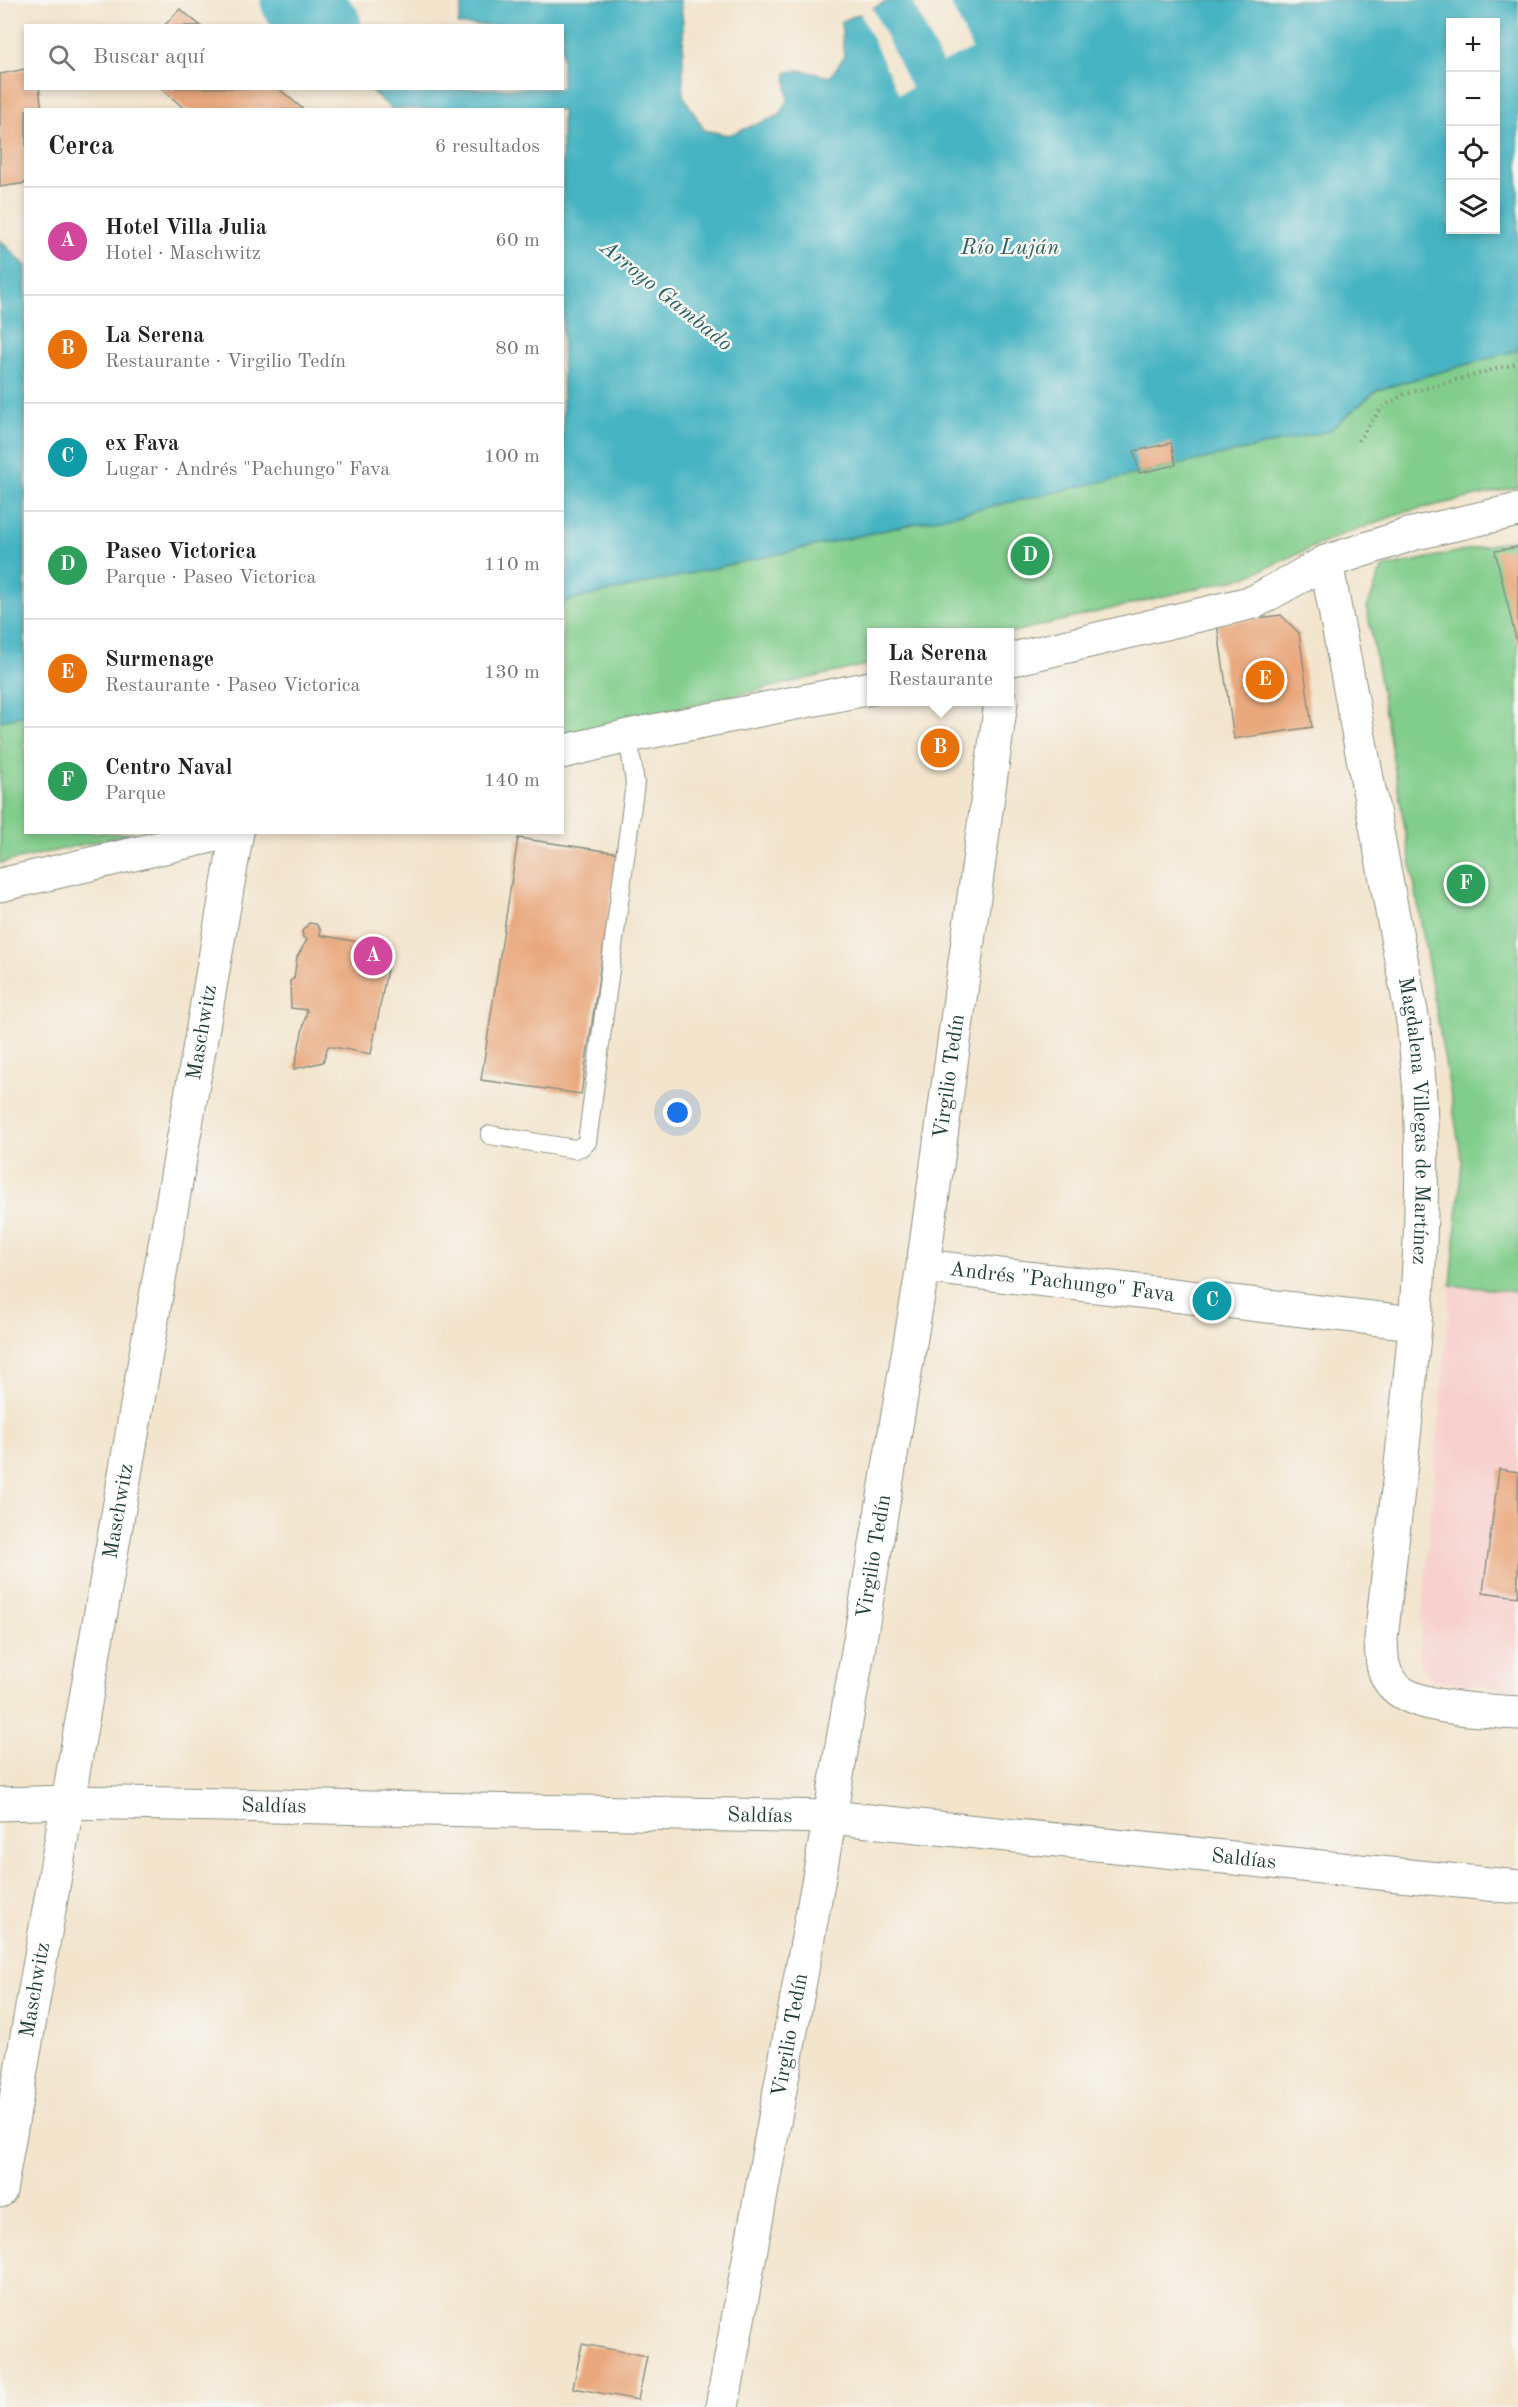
<!DOCTYPE html>
<html lang="es">
<meta charset="utf-8">
<style>
body{margin:0;font-family:"Old Standard TT",serif;background:#f2f2f2;color:#222}
.controls{position:absolute;right:18px;top:18px;display:grid;overflow:hidden;border-radius:0px;box-shadow:0 3px 9px #0003}
.controls button{width:54px;height:54px;display:grid;place-items:center;padding:0;border:0;border-bottom:2px solid #e0e0e0;background:#fff;color:#222;font:30px sans-serif}
.you{position:absolute;left:678px;top:1113px;width:21px;height:21px;margin:-15px;border:4px solid #fff;border-radius:50%;background:#1a73e8;box-shadow:0 0 0 9px #1a73e833}
.badge{display:grid;place-items:center;width:39px;height:39px;border-radius:50%;background:#1a73e8;color:#fff;font-size:20px;font-weight:700}
.pin{position:absolute;translate:-50% -50%;border:3px solid #fff;box-shadow:0 2px 6px #0006}
.popup{position:absolute;left:867px;top:628px;width:147px;height:78px;box-sizing:border-box;display:grid;place-content:center;border-radius:0px;background:#fff;filter:drop-shadow(0 2px 4px #0005);font-size:20px;white-space:nowrap;color:#767676}
.popup b{font-size:22px;color:#222}
.popup::after{content:'';position:absolute;left:50%;top:100%;margin-left:-12px;border:12px solid transparent;border-top-color:#fff}
.list{margin:0;padding:0;list-style:none}
h2{display:flex;justify-content:space-between;align-items:center;height:78px;margin:0;padding:0 24px;font-size:26px}
h2 small{font-size:20px;font-weight:400;color:#767676}
.list li{display:grid;grid-template-columns:39px 1fr auto;gap:18px;align-items:center;box-sizing:border-box;height:108px;padding:0 24px;border-top:2px solid #e0e0e0}
.list b{display:block;font-size:22px;white-space:nowrap}
.list p{margin:0;font-size:20px;white-space:nowrap;color:#767676}
.list em{font-size:20px;font-style:normal;color:#767676}
.icon{flex:none;width:33px;height:33px;fill:none;stroke:currentColor;stroke-width:2;stroke-linecap:round;stroke-linejoin:round}
.map{position:relative;flex:none;width:1518px;height:2407px;overflow:hidden}
.search{position:absolute;background:#fff;box-shadow:0 3px 9px #0003;left:24px;top:24px;width:540px;height:66px;display:flex;align-items:center;gap:15px;box-sizing:border-box;padding:0 21px;border-radius:0px;color:#767676;font-size:22px}
.panel{position:absolute;background:#fff;box-shadow:0 3px 9px #0003;left:24px;top:108px;width:540px;height:726px;border-radius:0px}
.map>svg:first-child{display:block}
.built{fill:#f7d0cd}
.green{fill:#81cd8b;stroke:#508560;stroke-width:1.5}
.water{fill:#45b3c1;stroke:#32787a;stroke-width:1.5;fill-rule:evenodd}
.pier{fill:#f3e4cc}
.lines{fill:none;stroke-linecap:round;stroke-linejoin:round}
.river{stroke:#45b3c1;stroke-width:69}
.building{fill:#e9a77b}
.service-casing{stroke:#899080;stroke-width:20}
.minor-casing{stroke:#899080;stroke-width:35}
.tertiary-casing{stroke:#899080;stroke-width:35}
.path{stroke:#899080;stroke-width:4;stroke-dasharray:1.5 4.5;stroke-linecap:butt}
.service{stroke:#fff;stroke-width:18}
.minor{stroke:#fff;stroke-width:33}
.tertiary{stroke:#fff;stroke-width:33}
.labels{text-anchor:middle;dominant-baseline:central;stroke-width:5;stroke-linejoin:round;paint-order:stroke}
.street-label{font-size:21px;fill:#1f3d34;stroke:#f6f6f2}
.water-label{font-size:22px;font-style:italic;fill:#2a605e;stroke:#f6f6f2}
</style>
<div class="map">
<svg width="1518" height="2407" viewBox="0 0 1518 2407">
<rect width="100%" height="100%" fill="#f6f6f2"/>
<filter id="ink" filterUnits="userSpaceOnUse"><feTurbulence type="fractalNoise" baseFrequency=".0167" numOctaves="2"/><feDisplacementMap in="SourceGraphic" scale="12" xChannelSelector="R" yChannelSelector="G"/><feConvolveMatrix kernelMatrix="1 2 1 2 8 2 1 2 1" color-interpolation-filters="sRGB"/></filter>
<filter id="wash" filterUnits="userSpaceOnUse"><feTurbulence type="fractalNoise" baseFrequency=".008" numOctaves="4" result="noise"/><feDisplacementMap in="SourceGraphic" scale="24" xChannelSelector="R" yChannelSelector="G"/><feGaussianBlur stdDeviation="1.35" result="paint"/><feColorMatrix in="noise" values="0 0 0 0 0 0 0 0 0 0 0 0 0 0 0 0 0 1.4 0 .05"/><feComposite in="paint" operator="in"/></filter>
<g filter="url(#wash)">
<rect width="100%" height="100%" fill="#f3e4cc"/>
<path class="built" d="M 1451,1285 L 1518,1292 L 1518,1689 L 1432,1680 L 1418,1661 Z"/>
<g class="green">
<path d="M 1518,350 L 1518,487 L 1405,512 L 1339,536 L 1245,577 L 1009,633 L 871,632 L 871,664 L 563,735 L 562,602 L 1329,431 L 1377,390 Z"/>
<path d="M 1518,539 L 1518,1292 L 1451,1285 L 1462,1161 L 1367,608 L 1382,568 Z"/>
<path d="M 25,715 L 26,832 L 135,833 L 0,863 L 0,721 Z"/>
</g>
<g class="water">
<path d="M 463,0 L 680,0 L 683,22 L 683,95 L 704,130 L 729,135 L 780,115 L 788,100 L 786,73 L 800,70 L 830,77 L 844,57 L 841,22 L 891,0 L 1518,0 L 1518,350 L 1377,390 L 1329,431 L 563,602 L 562,110 L 392,109 L 369,89 L 562,88 L 562,26 L 458,25 ZM 1450,22 L 1496,22 L 1496,230 L 1450,230 Z"/>
<path d="M 0,240 L 26,266 L 25,715 L 0,721 Z"/>
</g>
<g class="pier">
<path d="M 912,0 L 949,0 L 972,49 L 942,63 Z"/>
<path d="M 871,5 L 911,88 L 899,94 L 859,11 Z"/>
</g>
<g class="lines">
<path class="river" d="M 295,0 L 327,26"/>
</g>
<g id="blocks">
<g class="building">
<path d="M 180,9 L 201,26 L 164,26 Z"/>
<path d="M 26,69 L 26,88 L 39,88 L 42,110 L 26,110 L 26,183 L 0,187 L 0,74 Z"/>
<path d="M 161,88 L 278,88 L 304,110 L 186,110 Z"/>
<path d="M 1171,443 L 1176,465 L 1139,473 L 1134,451 Z"/>
<path d="M 1518,547 L 1518,644 L 1517,644 L 1495,551 Z"/>
<path d="M 1281,615 L 1299,633 L 1312,727 L 1234,739 L 1217,624 Z"/>
<path d="M 518,838 L 618,853 L 581,1094 L 481,1080 Z"/>
<path d="M 309,923 L 316,924 L 320,929 L 320,935 L 391,948 L 371,1054 L 328,1046 L 323,1062 L 294,1069 L 307,1010 L 291,1008 L 290,981 L 294,978 L 297,957 L 307,940 L 303,937 L 302,931 Z"/>
<path d="M 1499,1469 L 1518,1472 L 1518,1597 L 1483,1592 Z"/>
<path d="M 582,2344 L 647,2356 L 638,2400 L 573,2388 Z"/>
</g>
</g>
</g>
<g filter="url(#ink)">
<use href="#blocks" fill-opacity="0" stroke="#899080" stroke-width="1.5"/>
<g class="lines">
<g class="service-casing">
<path id="service" d="M 490,1135 L 574,1149 L 581,1147 L 587,1142 L 635,783 L 628,736"/>
</g>
<g class="minor-casing">
<g id="minor">
<path id="s1" d="M 1326,562 L 1413,1022 C 1416,1047 1419,1073 1420,1099 C 1429,1278 1400,1461 1381,1639 C 1382,1655 1381,1671 1392,1684 C 1413,1710 1485,1710 1518,1713"/>
<path id="s2" d="M 923,1266 L 1414,1323"/>
<path id="s3" d="M 0,1804 L 69,1802 L 830,1817 L 1518,1887"/>
<path id="s4" d="M 0,2191 L 237,832"/>
<path id="s5" d="M 722,2407 L 830,1817 L 923,1266 L 1001,702"/>
</g>
</g>
<g class="tertiary-casing">
<g id="tertiary">
<path d="M 1009,660 L 1254,602 L 1326,562 L 1412,534 L 1518,510"/>
<path d="M 562,752 L 628,736 L 871,688"/>
<path d="M 0,885 L 229,832"/>
</g>
</g>
<path class="path" d="M 1358,441 L 1382,407 L 1405,394 L 1518,363"/>
<use href="#service" class="service"/>
<use href="#minor" class="minor"/>
<use href="#tertiary" class="tertiary"/>
</g>
</g>
<g class="labels">
<g class="street-label">
<text stroke="none"><textPath href="#s4" startOffset="1176">Maschwitz</textPath></text>
<text stroke="none"><textPath href="#s5" startOffset="1350">Virgilio Tedín</textPath></text>
<text stroke="none"><textPath href="#s1" startOffset="567">Magdalena Villegas de Martínez</textPath></text>
<text stroke="none"><textPath href="#s2" startOffset="140">Andrés "Pachungo" Fava</textPath></text>
<text stroke="none"><textPath href="#s4" startOffset="690">Maschwitz</textPath></text>
<text stroke="none"><textPath href="#s5" startOffset="864">Virgilio Tedín</textPath></text>
<text stroke="none"><textPath href="#s3" startOffset="274">Saldías</textPath></text>
<text stroke="none"><textPath href="#s3" startOffset="760">Saldías</textPath></text>
<text stroke="none"><textPath href="#s3" startOffset="1246">Saldías</textPath></text>
<text stroke="none"><textPath href="#s4" startOffset="204">Maschwitz</textPath></text>
<text stroke="none"><textPath href="#s5" startOffset="378">Virgilio Tedín</textPath></text>
</g>
<g class="water-label">
<text x="1010" y="248">Río Luján</text>
<text transform="translate(666 296) rotate(39)">Arroyo Gambado</text>
</g>
</g>
</svg>
<div class="controls">
<button>+</button>
<button>−</button>
<button><svg class="icon" aria-label="locate" viewBox="0 0 24 24"><circle cx="12" cy="12" r="6"/><path d="M12 2v4M12 18v4M2 12h4M18 12h4"/></svg></button>
<button><svg class="icon" aria-label="layers" viewBox="0 0 24 24"><path d="M12 4l9 5-9 5-9-5zM3 14l9 5 9-5"/></svg></button>
</div>
<div class="you"></div>
<div class="pin badge" style="left:373px;top:956px;background:#d1479c">A</div>
<div class="pin badge" style="left:940px;top:748px;background:#e8710a">B</div>
<div class="popup"><b>La Serena</b>Restaurante</div>
<div class="pin badge" style="left:1212px;top:1301px;background:#0f9aa8">C</div>
<div class="pin badge" style="left:1030px;top:556px;background:#2e9e5b">D</div>
<div class="pin badge" style="left:1265px;top:680px;background:#e8710a">E</div>
<div class="pin badge" style="left:1466px;top:884px;background:#2e9e5b">F</div>
<div class="search"><svg class="icon" aria-label="search" viewBox="0 0 24 24"><circle cx="10" cy="10" r="6"/><path d="M15 15l6 6"/></svg>Buscar aquí</div>
<section class="panel">
<h2>Cerca<small>6 resultados</small></h2>
<ul class="list">
<li><span class="badge" style="background:#d1479c">A</span><div><b>Hotel Villa Julia</b><p>Hotel · Maschwitz</p></div><em>60 m</em></li>
<li><span class="badge" style="background:#e8710a">B</span><div><b>La Serena</b><p>Restaurante · Virgilio Tedín</p></div><em>80 m</em></li>
<li><span class="badge" style="background:#0f9aa8">C</span><div><b>ex Fava</b><p>Lugar · Andrés &quot;Pachungo&quot; Fava</p></div><em>100 m</em></li>
<li><span class="badge" style="background:#2e9e5b">D</span><div><b>Paseo Victorica</b><p>Parque · Paseo Victorica</p></div><em>110 m</em></li>
<li><span class="badge" style="background:#e8710a">E</span><div><b>Surmenage</b><p>Restaurante · Paseo Victorica</p></div><em>130 m</em></li>
<li><span class="badge" style="background:#2e9e5b">F</span><div><b>Centro Naval</b><p>Parque</p></div><em>140 m</em></li>
</ul>
</section>
</div>
